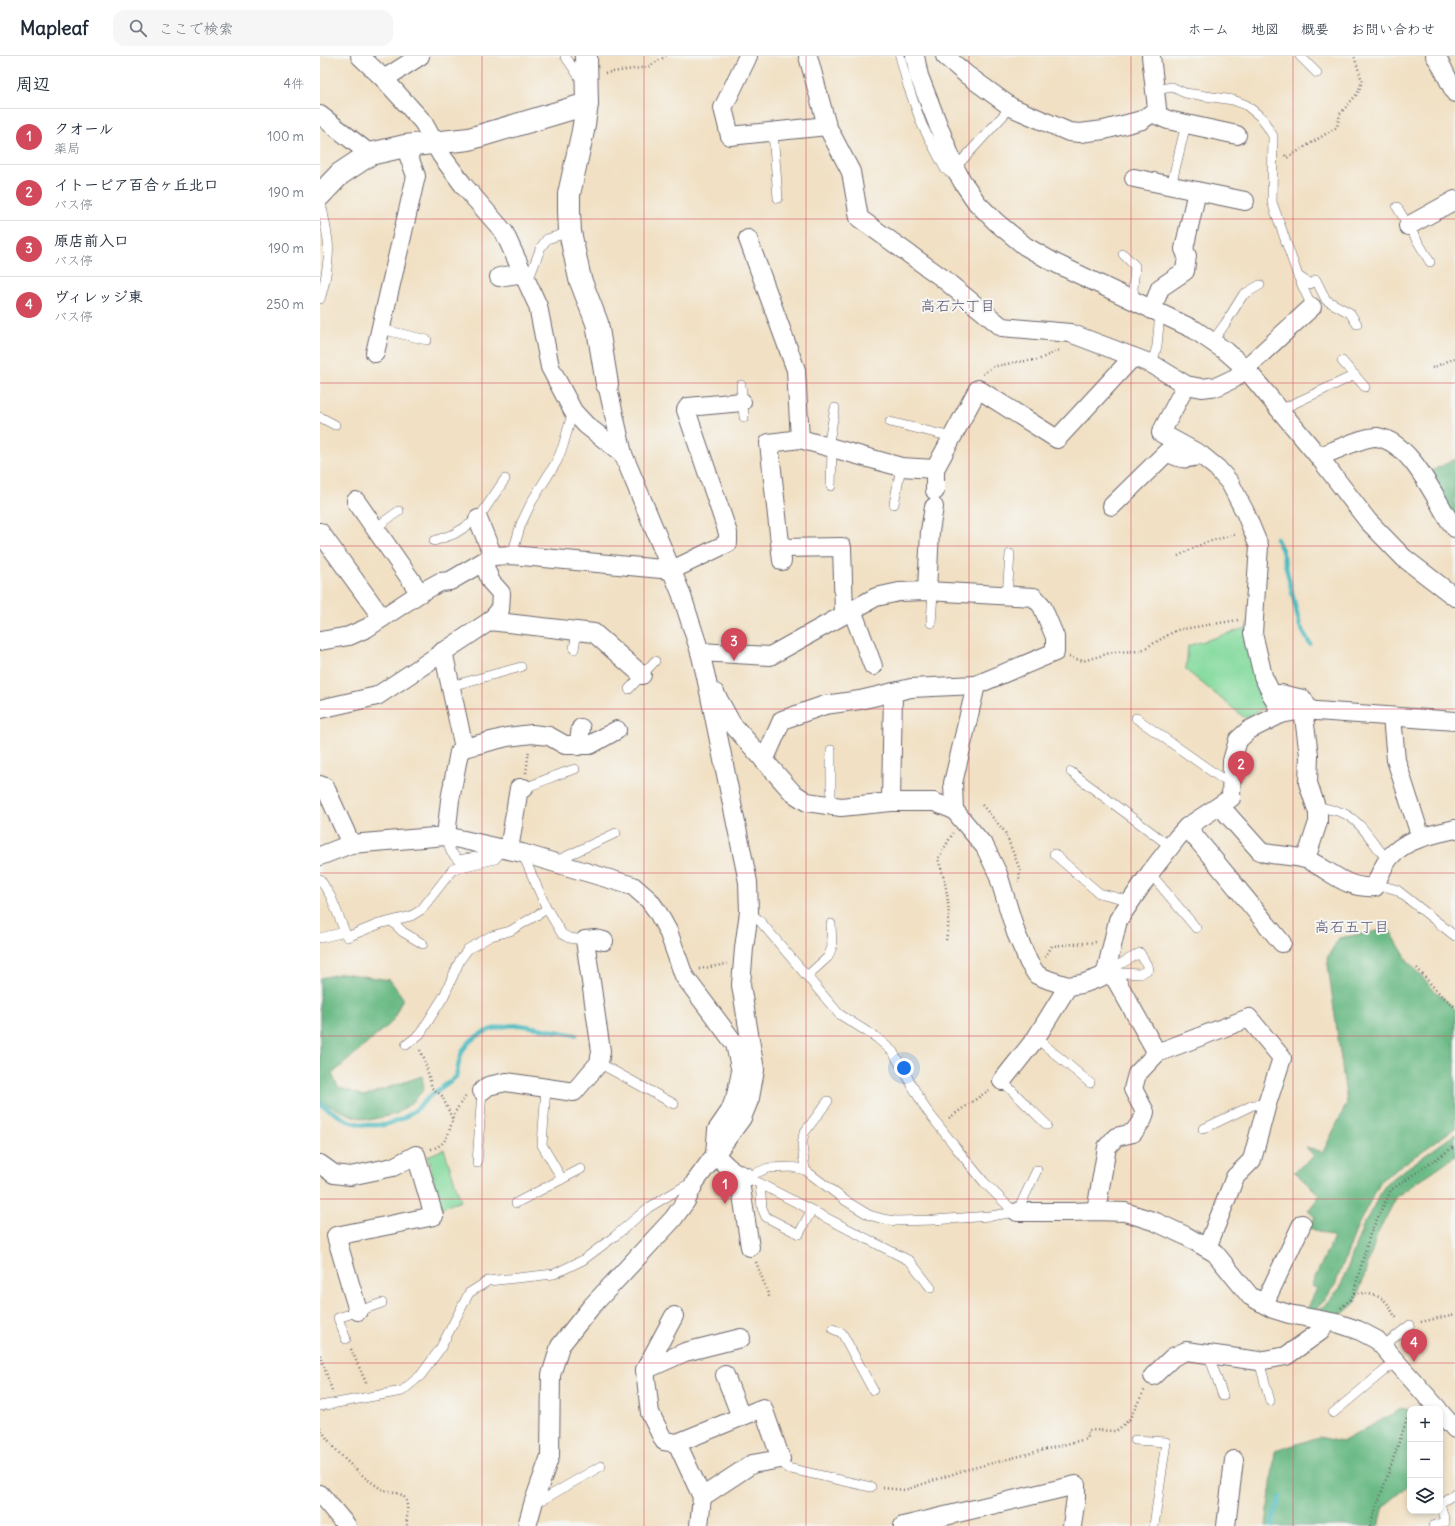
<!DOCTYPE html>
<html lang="ja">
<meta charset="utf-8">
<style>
body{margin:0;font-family:Delius,"Klee One",sans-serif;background:#f6f6f7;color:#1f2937}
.controls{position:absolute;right:12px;bottom:12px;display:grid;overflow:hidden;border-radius:8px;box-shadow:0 2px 6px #0003}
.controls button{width:36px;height:36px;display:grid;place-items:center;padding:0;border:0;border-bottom:1px solid #e0e1e3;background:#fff;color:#1f2937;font:20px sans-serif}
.you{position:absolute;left:584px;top:1012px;width:14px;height:14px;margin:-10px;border:3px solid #fff;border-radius:50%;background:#1a73e8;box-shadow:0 0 0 6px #1a73e833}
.badge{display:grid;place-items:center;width:26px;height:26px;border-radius:50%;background:#d1495b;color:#fff;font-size:13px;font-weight:700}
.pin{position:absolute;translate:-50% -33px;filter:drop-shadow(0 1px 2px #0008)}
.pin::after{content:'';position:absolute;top:21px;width:14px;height:12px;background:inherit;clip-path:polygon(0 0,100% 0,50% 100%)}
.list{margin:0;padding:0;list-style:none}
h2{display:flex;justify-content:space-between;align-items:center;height:52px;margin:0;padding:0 16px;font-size:17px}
h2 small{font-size:13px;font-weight:400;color:#747a83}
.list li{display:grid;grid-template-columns:26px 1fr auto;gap:12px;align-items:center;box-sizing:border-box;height:56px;padding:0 16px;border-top:1px solid #e0e1e3}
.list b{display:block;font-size:15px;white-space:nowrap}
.list p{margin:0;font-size:13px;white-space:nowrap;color:#747a83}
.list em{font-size:13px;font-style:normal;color:#747a83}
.icon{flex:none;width:22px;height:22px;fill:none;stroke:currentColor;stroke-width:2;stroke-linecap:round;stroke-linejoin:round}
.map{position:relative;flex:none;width:1135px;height:1470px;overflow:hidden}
header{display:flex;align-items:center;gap:24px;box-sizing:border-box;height:56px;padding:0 20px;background:#fff;border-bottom:1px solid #e0e1e3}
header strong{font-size:19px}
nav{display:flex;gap:22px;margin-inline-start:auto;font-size:14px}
.search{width:280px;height:36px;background:#f6f6f7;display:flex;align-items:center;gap:10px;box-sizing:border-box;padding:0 14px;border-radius:12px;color:#747a83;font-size:15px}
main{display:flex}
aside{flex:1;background:#fff}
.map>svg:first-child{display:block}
.green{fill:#84da9e;stroke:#537e6c}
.forest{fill:#6bba85;stroke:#466e60}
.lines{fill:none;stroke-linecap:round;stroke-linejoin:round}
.stream{stroke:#49b9bf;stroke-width:4.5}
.service-casing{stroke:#6a646b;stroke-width:10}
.minor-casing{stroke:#6a646b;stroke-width:20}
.tertiary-casing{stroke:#6a646b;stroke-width:24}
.path{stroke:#6a646b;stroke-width:2.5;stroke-dasharray:1 3;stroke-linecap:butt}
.service{stroke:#fff;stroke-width:9}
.minor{stroke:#fff;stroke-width:18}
.tertiary{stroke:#fff;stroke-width:22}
.grid{fill:none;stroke:#d1495b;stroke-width:1;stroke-opacity:0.55}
.labels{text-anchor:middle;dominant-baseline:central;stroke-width:4;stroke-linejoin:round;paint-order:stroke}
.neighbourhood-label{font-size:15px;fill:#5a5575;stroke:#f6f6f2}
</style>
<header>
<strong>Mapleaf</strong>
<div class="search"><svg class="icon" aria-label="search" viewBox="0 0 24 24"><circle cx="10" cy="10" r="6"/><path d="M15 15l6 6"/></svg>ここで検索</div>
<nav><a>ホーム</a><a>地図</a><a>概要</a><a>お問い合わせ</a></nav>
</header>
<main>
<aside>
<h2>周辺<small>4件</small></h2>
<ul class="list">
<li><span class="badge">1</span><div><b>クオール</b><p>薬局</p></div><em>100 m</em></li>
<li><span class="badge">2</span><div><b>イトーピア百合ヶ丘北口</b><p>バス停</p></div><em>190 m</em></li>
<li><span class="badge">3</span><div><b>原店前入口</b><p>バス停</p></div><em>190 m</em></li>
<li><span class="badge">4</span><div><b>ヴィレッジ東</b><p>バス停</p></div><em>250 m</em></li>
</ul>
</aside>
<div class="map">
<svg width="1135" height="1470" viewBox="0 0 1135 1470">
<rect width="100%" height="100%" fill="#f6f6f2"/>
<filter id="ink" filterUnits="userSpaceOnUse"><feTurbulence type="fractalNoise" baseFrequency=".025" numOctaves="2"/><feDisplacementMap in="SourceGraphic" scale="8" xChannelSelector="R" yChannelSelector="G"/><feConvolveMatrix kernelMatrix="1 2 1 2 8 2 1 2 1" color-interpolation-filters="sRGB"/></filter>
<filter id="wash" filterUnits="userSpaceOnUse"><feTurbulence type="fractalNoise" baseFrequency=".012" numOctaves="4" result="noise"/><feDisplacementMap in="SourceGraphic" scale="16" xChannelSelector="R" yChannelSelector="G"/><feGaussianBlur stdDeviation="0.9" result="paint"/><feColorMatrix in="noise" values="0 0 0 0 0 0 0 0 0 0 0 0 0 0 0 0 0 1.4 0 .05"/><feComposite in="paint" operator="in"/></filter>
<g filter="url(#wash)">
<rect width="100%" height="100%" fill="#f1e0c3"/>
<g class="green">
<path d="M 926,572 L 949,650 L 925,662 L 866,614 L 868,590 Z"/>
<path d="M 124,1093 L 141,1145 L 120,1152 L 108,1100 Z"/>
</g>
<g class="forest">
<path d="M 1135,403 L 1135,464 L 1108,417 Z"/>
<path d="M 1069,873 L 1088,905 L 1112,932 L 1135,953 L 1135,1072 L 1061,1124 L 1039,1167 L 1015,1229 L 995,1255 L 987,1254 L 997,1232 L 991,1230 L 1014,1181 L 987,1171 L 995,1161 L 988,1155 L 1000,1139 L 974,1116 L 994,1100 L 986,1091 L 1003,1096 L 1027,1047 L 1007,902 L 1019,882 Z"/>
<path d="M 23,917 L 70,924 L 83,942 L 72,966 L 12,1018 L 18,1031 L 44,1040 L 102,1020 L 104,1033 L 93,1046 L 76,1058 L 49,1064 L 33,1060 L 0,1046 L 0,922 Z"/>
<path d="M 1135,1078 L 1135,1100 L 1077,1140 L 1057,1179 L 1036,1246 L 1018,1262 L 999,1255 L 1020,1232 L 1043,1170 L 1066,1127 Z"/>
<path d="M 1083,1352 L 1090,1355 L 1090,1429 L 1064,1450 L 1059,1470 L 946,1470 L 955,1395 L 999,1381 L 1022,1386 Z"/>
</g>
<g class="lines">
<g class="stream">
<path d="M 956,482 L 962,494 L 980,570 L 990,588"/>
<path d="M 0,1048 L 28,1065 L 45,1069 L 65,1069 L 82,1063 L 98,1052 L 110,1040 L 136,1021 C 138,1013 139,1001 143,994 C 154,975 181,969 201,969 L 256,979"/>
<path d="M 953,1470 L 953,1465 L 960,1441"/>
</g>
</g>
</g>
<g filter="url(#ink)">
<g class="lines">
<g class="service-casing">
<g id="service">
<path d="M 245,0 L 262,25"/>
<path d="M 580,0 L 588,30 L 602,69 L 625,113 L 636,121"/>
<path d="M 980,0 L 997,17"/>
<path d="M 835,34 L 852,31 L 865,37 L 913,44 L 926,49 L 942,62 L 953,80 L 952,146 L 978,220 L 992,251"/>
<path d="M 453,76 L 458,142"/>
<path d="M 635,112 L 691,51"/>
<path d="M 851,130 L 866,68"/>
<path d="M 0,142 C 3,156 6,170 8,185 C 10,201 5,228 0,243"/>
<path d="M 1077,151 L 1110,206"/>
<path d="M 803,198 L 815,210 L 813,233 L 815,245"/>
<path d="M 978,220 L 990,228 L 996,224 L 1006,244 L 1030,257 L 1037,268"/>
<path d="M 208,225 L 221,191 L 227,183 L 250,176"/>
<path d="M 61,273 L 107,284"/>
<path d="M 892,286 L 905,268 L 923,239 L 940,229"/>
<path d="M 1022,305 L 1045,331"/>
<path d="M 832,308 L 837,290 L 840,257"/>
<path d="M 421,329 L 424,361"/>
<path d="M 960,354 L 1035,319"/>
<path d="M 0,361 L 15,369"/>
<path d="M 570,366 L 632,381"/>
<path d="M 508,391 L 515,352"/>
<path d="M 511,430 L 512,393"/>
<path d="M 574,448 L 581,411"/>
<path d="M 55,472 L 79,455"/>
<path d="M 114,485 L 134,478 L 158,463 L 185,423"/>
<path d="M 192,499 L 201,468 L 212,445 L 237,405 L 243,390 L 253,355"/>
<path d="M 687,540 L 690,498"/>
<path d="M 611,567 L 613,536"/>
<path d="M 254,593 L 257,575"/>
<path d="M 131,630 L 201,611"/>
<path d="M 309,633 L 335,605"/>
<path d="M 816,662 L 901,722 L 911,723"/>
<path d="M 751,716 L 851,791"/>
<path d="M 204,732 C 222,726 237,718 255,713"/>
<path d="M 511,749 L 511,694"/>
<path d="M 996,749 C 1006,754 1014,753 1023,757 C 1043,766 1053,789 1068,804"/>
<path d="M 126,780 L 131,796 L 138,804 L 169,799"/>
<path d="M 202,797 L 227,853 L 242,878 L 249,882 L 265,884"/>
<path d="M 734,798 L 779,837 L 811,845"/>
<path d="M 234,806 L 296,777"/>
<path d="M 830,817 L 876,872"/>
<path d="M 0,823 L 11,841 L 27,881 L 59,868 L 91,860 L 101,854 L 133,813 L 175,803 L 180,797"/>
<path d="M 1055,831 L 1067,831 L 1077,834 L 1135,880"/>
<path d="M 429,856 L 439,864 L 519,958 L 557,982 L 573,996 L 605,1052 L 637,1093 L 664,1126 L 688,1150 L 697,1156"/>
<path d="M 73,866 L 83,876 L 103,888"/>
<path d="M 0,882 L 25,876"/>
<path d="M 820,897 L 829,913 L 820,918 L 786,916 Z"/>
<path d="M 487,920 L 508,901 L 512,891 L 511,868"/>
<path d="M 716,982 L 770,1027"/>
<path d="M 86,989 L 100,978 L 124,940 L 140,904 L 148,893 L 171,880 L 190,875 L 227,853"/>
<path d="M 279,1007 L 354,1048"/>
<path d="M 682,1025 L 727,1069"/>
<path d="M 226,1032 L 222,1089 L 242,1123"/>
<path d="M 883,1073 L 933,1049 L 947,1048"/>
<path d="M 157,1107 L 162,1035"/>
<path d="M 485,1114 L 482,1089 L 484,1077 L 508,1045"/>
<path d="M 427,1121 L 448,1112 L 472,1111 L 485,1114 L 526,1145 L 549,1159 L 563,1163 L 576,1165 L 614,1164 L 670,1160 L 697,1156"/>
<path d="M 427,1121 L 590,1205 L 611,1232"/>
<path d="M 440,1127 L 442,1152 L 446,1161 L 479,1178 L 491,1155"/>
<path d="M 196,1147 L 261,1113"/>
<path d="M 697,1156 L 717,1114"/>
<path d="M 513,1273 L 522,1277 L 553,1334"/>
<path d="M 26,1283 L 18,1262 L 62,1247"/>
<path d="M 1063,1290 L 1090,1269"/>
<path d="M 888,1297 L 903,1340"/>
<path d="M 939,1305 L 950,1345"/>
<path d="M 0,1350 L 82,1335 L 101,1319 L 120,1293 L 149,1237 L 168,1225 L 234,1218 L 263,1204 L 295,1180 L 328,1152 L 363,1131 L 374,1126"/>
<path d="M 1013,1357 L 1076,1305"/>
<path d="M 815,1384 L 846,1386 L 834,1470"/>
<path d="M 461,1403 L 467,1412 L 551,1431"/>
<path d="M 214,1445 L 224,1443 L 281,1410"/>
<path d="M 1113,1470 L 1125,1466 L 1120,1447 L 1135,1438"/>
</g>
</g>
<g class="minor-casing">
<g id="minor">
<path d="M 40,0 L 64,23 L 103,66 L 121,99 L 144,130 L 184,176 L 218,250 L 230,311 L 253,355 L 266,369 L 303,398"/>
<path d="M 428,0 L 403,52 L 410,80 L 507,70"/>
<path d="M 488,0 L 507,70 L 531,116 L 539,162 L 621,221 L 682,271 L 750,277 L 832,308 L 866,329 L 882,332 L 898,330 L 915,322 L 992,251"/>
<path d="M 595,0 L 599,20 L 635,112 L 642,125 L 657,147 L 676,166 L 705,190 L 733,206 L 875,274 L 907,296 L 925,312 L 999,401 L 1048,465 L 1084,502 L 1135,541"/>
<path d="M 625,0 L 647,19 L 691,51 L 749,76 L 760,77 L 784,74 L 822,64 L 832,57 L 837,52 L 831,0"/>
<path d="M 1115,0 L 1119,5 L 1135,37"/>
<path d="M 64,23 L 100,0"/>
<path d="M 832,57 L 848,64 L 917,79"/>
<path d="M 0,59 L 50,98"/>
<path d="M 814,122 L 925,145"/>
<path d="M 1088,170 L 1135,144"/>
<path d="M 428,183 L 476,314 L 480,383 L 581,411 L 615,413"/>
<path d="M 179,221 L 204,217"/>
<path d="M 832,254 L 840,232 L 865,215 L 867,200 L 864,193 L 877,135"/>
<path d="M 55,297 L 96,120 L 85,90"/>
<path d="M 866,329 L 841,377 L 881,399 L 897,412 L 910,427 L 925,456 L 939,490 L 933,577 L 943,620 L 961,658"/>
<path d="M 999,401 C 1011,396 1045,380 1057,381 C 1090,386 1113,438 1129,464 L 1135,472"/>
<path d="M 615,435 L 615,413 L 658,333 L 737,383 L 813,301"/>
<path d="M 36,445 L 100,537"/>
<path d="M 792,450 L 847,396 C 862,404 865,404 881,399"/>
<path d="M 158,463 L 173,500"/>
<path d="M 0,476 L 62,562"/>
<path d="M 461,492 L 522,491 L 524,558"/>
<path d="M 462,505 L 449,387 L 480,383"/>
<path d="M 607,535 L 610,475 L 614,451"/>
<path d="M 532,554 L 553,610"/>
<path d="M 170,565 L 274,577 L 322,619"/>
<path d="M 0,585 L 29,580 L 47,572 L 100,537 L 120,526 L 130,525 L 173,500 L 192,499 L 352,514 L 408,487 L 408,477 L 366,354 L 368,351 L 422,346"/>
<path d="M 123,595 L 144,692 L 139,696 L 130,744 L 126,780"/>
<path d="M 380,596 L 450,600 L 556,541 L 579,536 L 607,535 L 714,541 L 722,550 L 735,581 L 735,596 L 656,629 L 591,632 L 540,644 L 505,649 L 462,664 L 444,705"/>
<path d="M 395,637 L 412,668 L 473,737 L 487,746 L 521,751 L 571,746 L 614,746 L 634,754 L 665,791 L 678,818 L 696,877 L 709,907 L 717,919 L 729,924 L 748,930 L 762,928 L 781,921 L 786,916 L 798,864 L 830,817 L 857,782 L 867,771 L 911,742 L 912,705 L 918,684 L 929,674 L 961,658 L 983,654 L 1135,665"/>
<path d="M 951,638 L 961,638 L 983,643 L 990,655"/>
<path d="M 0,653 L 57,640 L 170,565 L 180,554 L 181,537 L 171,526 L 163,506"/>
<path d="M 983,654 L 989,699 L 988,727 L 998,757 L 998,766 L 986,803"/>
<path d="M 1072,661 L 1076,704 L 1101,782"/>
<path d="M 258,690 L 261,672"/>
<path d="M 144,692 L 187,681 L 212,678 L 229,680 L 245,689 L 270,689 L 297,674"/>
<path d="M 0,729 L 5,731 L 31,788"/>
<path d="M 571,746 L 573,636"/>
<path d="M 900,750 L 940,795 L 945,797 C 956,799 978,800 988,804 C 1013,816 1025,833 1055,831 C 1059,820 1065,804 1075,796 C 1090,782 1115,778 1135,773"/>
<path d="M 634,754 L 633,727 L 656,629"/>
<path d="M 867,771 L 962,887"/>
<path d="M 189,794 L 199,732 L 204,732"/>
<path d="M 0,800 L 31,788 L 126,780 L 202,797 L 313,830 L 329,844 L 337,855 L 348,875 L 364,920 L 415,988 L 421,1016 L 416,1039 L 410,1055 L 397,1074 L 395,1098 C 405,1109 412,1117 427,1121"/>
<path d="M 786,916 L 796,924 L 837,997"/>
<path d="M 682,1025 L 716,982 L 748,930"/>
<path d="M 162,1035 L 168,1030 L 186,1026 L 254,1036 L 279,1007 L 281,995 L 265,884 L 275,883 L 284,885"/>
<path d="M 0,1108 L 14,1118 L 30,1120 L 73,1111 L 96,1099 L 114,1160 L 16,1180 L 38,1255"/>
<path d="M 419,1119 L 430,1191"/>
<path d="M 776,1155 L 787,1091 L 796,1081 L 813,1077 L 823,1063 L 825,1056 L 813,1033 L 817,1018 L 837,997 L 929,962 L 962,1002 L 947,1048 L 932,1104 L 915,1121 L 887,1192"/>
<path d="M 697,1156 L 752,1156 L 776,1155 L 805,1156 L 836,1166 L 866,1180 L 895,1197 L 930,1240 L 944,1248 L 953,1253 L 969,1258 L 1017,1267 L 1038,1274 L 1057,1284 L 1118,1353"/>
<path d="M 944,1248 L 982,1168"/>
<path d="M 354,1260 L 325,1314 L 330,1357 L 344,1385 L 357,1387 L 443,1352 L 461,1403 L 432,1408 L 382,1441"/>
<path d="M 325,1314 L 365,1296 L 421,1282"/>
<path d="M 405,1319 L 421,1361"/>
<path d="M 833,1320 L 853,1301 L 866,1295 L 939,1305 L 966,1300 L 1001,1275 L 1005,1265"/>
<path d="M 1120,1356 L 1135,1373"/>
<path d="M 357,1387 L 382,1441 L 379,1470"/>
<path d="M 0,1438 L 27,1470"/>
<path d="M 207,1470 L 214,1445 L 230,1400 L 231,1319 L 240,1290 L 271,1251 L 353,1163 L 366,1145 L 375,1126 L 422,1062 L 430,1042 L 435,1014 L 421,929 L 424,892 L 429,856 L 428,826 L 386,621 L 380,596 L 361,537 L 303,398 L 287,328"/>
<path d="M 583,1470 L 756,1429 L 756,1441 L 752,1470"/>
<path d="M 906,1470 L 914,1404"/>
</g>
</g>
<g class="tertiary-casing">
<g id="tertiary">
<path d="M 266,0 L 267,48 L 263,75 L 249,138 L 249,155 L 250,176 L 260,223 L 277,267 L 287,328"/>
<path d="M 0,139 L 20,118 L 50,98 L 85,90 L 149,83 L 267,48"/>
</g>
</g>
<g class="path">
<path d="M 285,17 L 328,11 L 346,0"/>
<path d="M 965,99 L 967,102 L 1017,71 L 1020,58 L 1038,37 L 1042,25 L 1034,0"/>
<path d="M 1112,312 L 1135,302"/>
<path d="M 663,318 L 672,311 L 697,306 L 718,304 L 741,293"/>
<path d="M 858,500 L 884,487 L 917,478"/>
<path d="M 749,601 L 763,605 L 793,596 L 820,595 L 857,574 L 918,564"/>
<path d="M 206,717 L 209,694"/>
<path d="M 662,749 L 685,776 L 700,814 L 699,826"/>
<path d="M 626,884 C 632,858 627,828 618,803 L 633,777"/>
<path d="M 725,901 L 732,890 L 776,886"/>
<path d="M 1097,912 L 1116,934 L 1135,951"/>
<path d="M 379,913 L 407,908"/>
<path d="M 100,994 L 104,1002 L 112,1032 L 122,1040 L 133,1064"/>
<path d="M 629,1062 L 669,1034"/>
<path d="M 111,1093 C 128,1089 129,1075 133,1062 C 135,1054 142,1046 146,1040"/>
<path d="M 436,1206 L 450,1243"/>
<path d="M 1034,1237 C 1046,1237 1062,1238 1069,1250 C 1072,1255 1073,1259 1078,1263"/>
<path d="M 1021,1252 L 1032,1242 L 1050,1178 L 1071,1134 L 1135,1090"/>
<path d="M 1101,1266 L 1135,1258"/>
<path d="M 31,1293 L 47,1329"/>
<path d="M 0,1299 L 13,1337"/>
<path d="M 0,1371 C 10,1391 40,1420 60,1432 C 67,1436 77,1435 83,1440 C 90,1446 86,1462 87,1470"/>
<path d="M 563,1432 L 585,1434 L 645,1414 L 766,1383 L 769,1374 L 796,1375 L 809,1364 L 825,1333"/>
<path d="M 1050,1470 L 1087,1363 L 1090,1360"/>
</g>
<use href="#service" class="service"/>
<use href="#minor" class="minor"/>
<use href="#tertiary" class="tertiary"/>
</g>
</g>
<path class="grid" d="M 162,0 L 162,1470M 324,0 L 324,1470M 486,0 L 486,1470M 649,0 L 649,1470M 811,0 L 811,1470M 973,0 L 973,1470M 0,163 L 1135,163M 0,327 L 1135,327M 0,490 L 1135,490M 0,653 L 1135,653M 0,817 L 1135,817M 0,980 L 1135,980M 0,1143 L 1135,1143M 0,1307 L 1135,1307"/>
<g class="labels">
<g class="neighbourhood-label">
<text x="638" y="249">高石六丁目</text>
<text x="1032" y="870">高石五丁目</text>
</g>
</g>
</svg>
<div class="controls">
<button>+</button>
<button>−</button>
<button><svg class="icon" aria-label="layers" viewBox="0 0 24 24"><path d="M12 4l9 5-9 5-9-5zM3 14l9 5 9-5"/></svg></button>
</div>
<div class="you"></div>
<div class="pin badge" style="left:405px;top:1148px">1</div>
<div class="pin badge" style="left:921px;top:728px">2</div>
<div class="pin badge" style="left:414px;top:605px">3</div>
<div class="pin badge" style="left:1094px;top:1306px">4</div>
</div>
</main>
